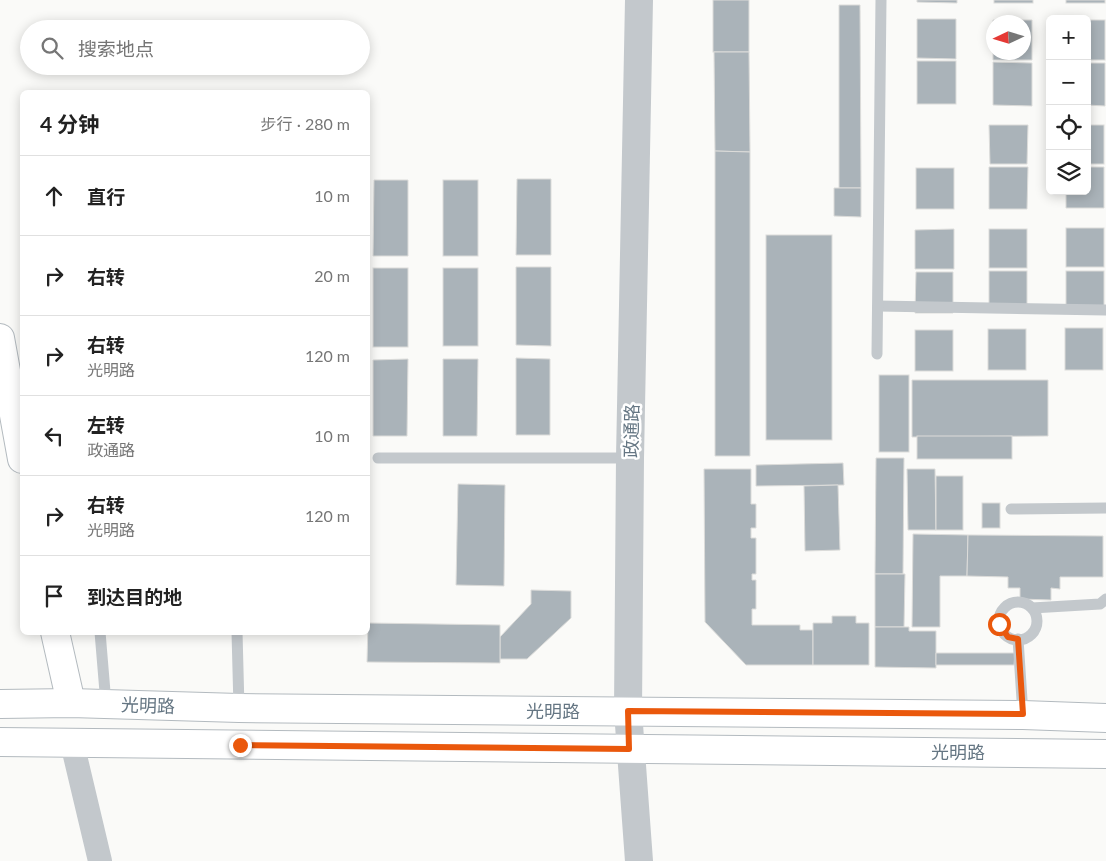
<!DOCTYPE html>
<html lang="zh">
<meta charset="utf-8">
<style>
body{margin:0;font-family:Lato,"Noto Sans SC",sans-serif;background:#f2f2f2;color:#222}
.controls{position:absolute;right:15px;top:15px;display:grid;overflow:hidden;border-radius:8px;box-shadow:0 2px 12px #0003}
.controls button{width:45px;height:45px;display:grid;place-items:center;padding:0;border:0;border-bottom:1px solid #e0e0e0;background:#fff;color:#222;font:25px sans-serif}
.compass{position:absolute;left:986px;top:15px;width:45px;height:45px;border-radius:50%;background:#fff;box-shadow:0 2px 12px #0003;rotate:266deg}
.stop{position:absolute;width:15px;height:15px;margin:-11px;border:4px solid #ea580c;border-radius:50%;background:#fff}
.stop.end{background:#ea580c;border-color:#fff;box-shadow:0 1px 5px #0008}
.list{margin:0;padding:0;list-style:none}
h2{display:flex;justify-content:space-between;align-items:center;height:65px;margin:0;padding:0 20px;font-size:21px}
h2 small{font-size:16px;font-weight:400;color:#767676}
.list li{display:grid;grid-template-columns:32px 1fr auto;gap:15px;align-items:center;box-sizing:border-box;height:80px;padding:0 20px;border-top:1px solid #e0e0e0}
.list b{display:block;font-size:19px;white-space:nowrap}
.list p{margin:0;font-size:16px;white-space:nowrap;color:#767676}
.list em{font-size:16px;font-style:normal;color:#767676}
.icon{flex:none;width:28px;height:28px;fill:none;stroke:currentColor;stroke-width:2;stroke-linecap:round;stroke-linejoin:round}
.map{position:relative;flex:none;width:1106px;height:861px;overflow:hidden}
.search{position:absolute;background:#fff;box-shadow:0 2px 12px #0003;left:20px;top:20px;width:350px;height:55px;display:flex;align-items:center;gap:12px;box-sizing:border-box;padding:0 18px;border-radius:28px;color:#767676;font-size:19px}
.panel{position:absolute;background:#fff;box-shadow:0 2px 12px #0003;left:20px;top:90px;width:350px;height:545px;border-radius:8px}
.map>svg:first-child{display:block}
.building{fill:#aab3b9;stroke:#dcdcda;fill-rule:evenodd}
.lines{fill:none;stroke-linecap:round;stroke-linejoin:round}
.secondary-casing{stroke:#b3babf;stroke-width:30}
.service{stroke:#c3c8cc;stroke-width:11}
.minor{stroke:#c3c8cc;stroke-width:24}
.tertiary{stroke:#c3c8cc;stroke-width:28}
.secondary{stroke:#fff;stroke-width:28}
.route{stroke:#ea580c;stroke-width:6}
.labels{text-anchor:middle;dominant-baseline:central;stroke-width:5;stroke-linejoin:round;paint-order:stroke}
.street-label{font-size:18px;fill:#657683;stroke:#fff}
</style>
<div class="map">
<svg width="1106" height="861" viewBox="0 0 1106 861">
<rect width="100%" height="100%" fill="#fafaf8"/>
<g class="building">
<rect x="713" y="0" width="36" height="52"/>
<path d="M 917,0 L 957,0 L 957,3 L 917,2 Z"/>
<rect x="994" y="0" width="39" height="3"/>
<rect x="1066" y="0" width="39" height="3"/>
<path d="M 839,5 L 860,5 L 861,188 L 839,188 Z"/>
<path d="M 917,19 L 956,19 L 956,59 L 917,58 Z"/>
<path d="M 993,20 L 1032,20 L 1032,60 L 993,60 ZM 994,22 L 1024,22 L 1024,52 L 994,52 Z"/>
<rect x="1087" y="20" width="18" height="40"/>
<path d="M 714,52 L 749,52 L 750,152 L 715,151 Z"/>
<rect x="917" y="61" width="39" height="43"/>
<path d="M 993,62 L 1032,63 L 1032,106 L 993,105 Z"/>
<path d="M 1087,63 L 1105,63 L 1105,106 L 1087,105 Z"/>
<path d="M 989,125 L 1028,125 L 1027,164 L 990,164 Z"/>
<rect x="1087" y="125" width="17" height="39"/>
<path d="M 715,151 L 750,152 L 750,456 L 715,456 Z"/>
<path d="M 989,167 L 1028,167 L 1027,209 L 989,209 Z"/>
<path d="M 1087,167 L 1104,167 L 1104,208 L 1066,208 L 1066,191 L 1087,191 Z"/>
<rect x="916" y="168" width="38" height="41"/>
<path d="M 517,179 L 551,179 L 551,255 L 516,255 Z"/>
<path d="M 374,180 L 408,180 L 408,256 L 373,256 Z"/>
<rect x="443" y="180" width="35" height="76"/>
<path d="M 834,188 L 861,188 L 861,217 L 834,216 Z"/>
<rect x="1066" y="228" width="38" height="39"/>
<path d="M 954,229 L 954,269 L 915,269 L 915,230 Z"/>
<rect x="989" y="229" width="38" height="39"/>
<rect x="766" y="235" width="66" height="205"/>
<path d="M 516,267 L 551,267 L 551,346 L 516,345 Z"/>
<rect x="373" y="268" width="35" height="79"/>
<rect x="443" y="268" width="35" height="78"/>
<rect x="989" y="271" width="38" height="41"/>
<rect x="1066" y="271" width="38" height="41"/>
<path d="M 916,272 L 953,272 L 953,313 L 915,313 Z"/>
<rect x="1065" y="328" width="38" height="42"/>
<rect x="988" y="329" width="38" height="41"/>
<rect x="915" y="330" width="38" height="41"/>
<path d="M 516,358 L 550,359 L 550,435 L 516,435 Z"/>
<path d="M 408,359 L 407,436 L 373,436 L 373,360 Z"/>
<path d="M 443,359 L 478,359 L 477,436 L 443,436 Z"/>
<rect x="879" y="375" width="30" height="77"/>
<path d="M 912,380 L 1048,380 L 1048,436 L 912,437 Z"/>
<rect x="917" y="436" width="95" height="23"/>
<path d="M 876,458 L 904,458 L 903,574 L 875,574 Z"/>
<path d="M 843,463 L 844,485 L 756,486 L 756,465 Z"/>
<path d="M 704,469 L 751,469 L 751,504 L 756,504 L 756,528 L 751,528 L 751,538 L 756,538 L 756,574 L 752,574 L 752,580 L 756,580 L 756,609 L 752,609 L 752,625 L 800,625 L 800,630 L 813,630 L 813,665 L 746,665 L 705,622 Z"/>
<path d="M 907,469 L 935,469 L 936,530 L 908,530 Z"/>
<rect x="936" y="476" width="27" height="54"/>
<path d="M 458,484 L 505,485 L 504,586 L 456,585 Z"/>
<path d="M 838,485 L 840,550 L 805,551 L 804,486 Z"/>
<rect x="982" y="503" width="18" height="25"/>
<path d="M 913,534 L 968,535 L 967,576 L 940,576 L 940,627 L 912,627 Z"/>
<path d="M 968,535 L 1103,536 L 1103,577 L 1060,577 L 1060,589 L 1051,588 L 1051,600 L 1020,599 L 1020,588 L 1008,588 L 1008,577 L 967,576 Z"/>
<path d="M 875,574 L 905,574 L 904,627 L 875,627 Z"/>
<path d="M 531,590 L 571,591 L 571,618 L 527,659 L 500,659 L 500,637 L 531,604 Z"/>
<path d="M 832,616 L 856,616 L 856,623 L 869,623 L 869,665 L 813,665 L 813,623 L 832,623 Z"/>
<path d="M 368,623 L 500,625 L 500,663 L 367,662 Z"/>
<path d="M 875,627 L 909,627 L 909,631 L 936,631 L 936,668 L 875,667 Z"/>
<path d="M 936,653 L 1015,653 L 1014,665 L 936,665 Z"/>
</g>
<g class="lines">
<g class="secondary-casing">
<g id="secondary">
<path d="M 0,338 L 22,459"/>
<path d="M 55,632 L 71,703"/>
<path d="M 0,704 L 71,703 L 239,708 L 1023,715 L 1106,718"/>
<path d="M 0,742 L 1106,754"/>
</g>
</g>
<g class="service">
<path d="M 878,306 L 1106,310"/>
<path d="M 877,354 L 881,0"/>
<path d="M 378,458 L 630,458"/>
<path d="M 1011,509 L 1106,508"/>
<circle cx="1018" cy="621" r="19"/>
<path d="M 1032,608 L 1100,604 L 1106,599"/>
<path d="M 100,632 L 106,704"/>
<path d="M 237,632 L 239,708"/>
<path d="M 1018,639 L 1023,715"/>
</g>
<path class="minor" d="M 72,743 L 100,861"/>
<path class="tertiary" d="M 639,0 L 630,458 L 628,711 L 639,861"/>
<use href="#secondary" class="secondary"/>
</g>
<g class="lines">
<path class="route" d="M 240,745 L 629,749 L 628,711 L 1023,714 L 1018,639 L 1008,637 L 999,624"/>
</g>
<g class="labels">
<g class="street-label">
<text transform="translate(631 431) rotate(-89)">政通路</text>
<text transform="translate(148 705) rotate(2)">光明路</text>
<text x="553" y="711">光明路</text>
<text x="958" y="752">光明路</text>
</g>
</g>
</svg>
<div class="controls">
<button>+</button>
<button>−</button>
<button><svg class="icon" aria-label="locate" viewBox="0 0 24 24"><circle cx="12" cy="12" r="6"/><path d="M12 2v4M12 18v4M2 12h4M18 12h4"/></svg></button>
<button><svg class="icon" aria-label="layers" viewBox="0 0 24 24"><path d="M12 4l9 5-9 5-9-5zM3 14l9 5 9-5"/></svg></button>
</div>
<svg class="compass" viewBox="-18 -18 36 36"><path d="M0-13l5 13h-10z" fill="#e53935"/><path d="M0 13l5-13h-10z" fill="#767676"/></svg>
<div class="stop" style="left:999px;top:624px"></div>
<div class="stop end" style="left:240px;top:745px"></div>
<div class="search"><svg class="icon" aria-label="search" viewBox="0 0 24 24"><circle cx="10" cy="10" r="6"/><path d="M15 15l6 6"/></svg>搜索地点</div>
<section class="panel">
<h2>4 分钟<small>步行 · 280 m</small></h2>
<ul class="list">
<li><svg class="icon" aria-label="ahead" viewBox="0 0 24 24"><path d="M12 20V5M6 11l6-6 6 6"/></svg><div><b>直行</b></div><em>10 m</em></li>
<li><svg class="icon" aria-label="right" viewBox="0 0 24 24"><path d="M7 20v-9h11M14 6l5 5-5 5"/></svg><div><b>右转</b></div><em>20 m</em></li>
<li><svg class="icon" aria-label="right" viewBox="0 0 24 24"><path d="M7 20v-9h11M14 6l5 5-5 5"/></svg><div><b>右转</b><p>光明路</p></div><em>120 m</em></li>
<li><svg class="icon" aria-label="left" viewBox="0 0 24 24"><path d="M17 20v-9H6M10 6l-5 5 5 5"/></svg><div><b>左转</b><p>政通路</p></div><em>10 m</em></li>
<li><svg class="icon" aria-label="right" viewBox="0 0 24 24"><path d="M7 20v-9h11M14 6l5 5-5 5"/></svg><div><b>右转</b><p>光明路</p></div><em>120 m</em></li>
<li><svg class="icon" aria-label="arrive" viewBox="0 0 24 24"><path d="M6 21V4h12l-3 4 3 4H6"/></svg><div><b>到达目的地</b></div></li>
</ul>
</section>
</div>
